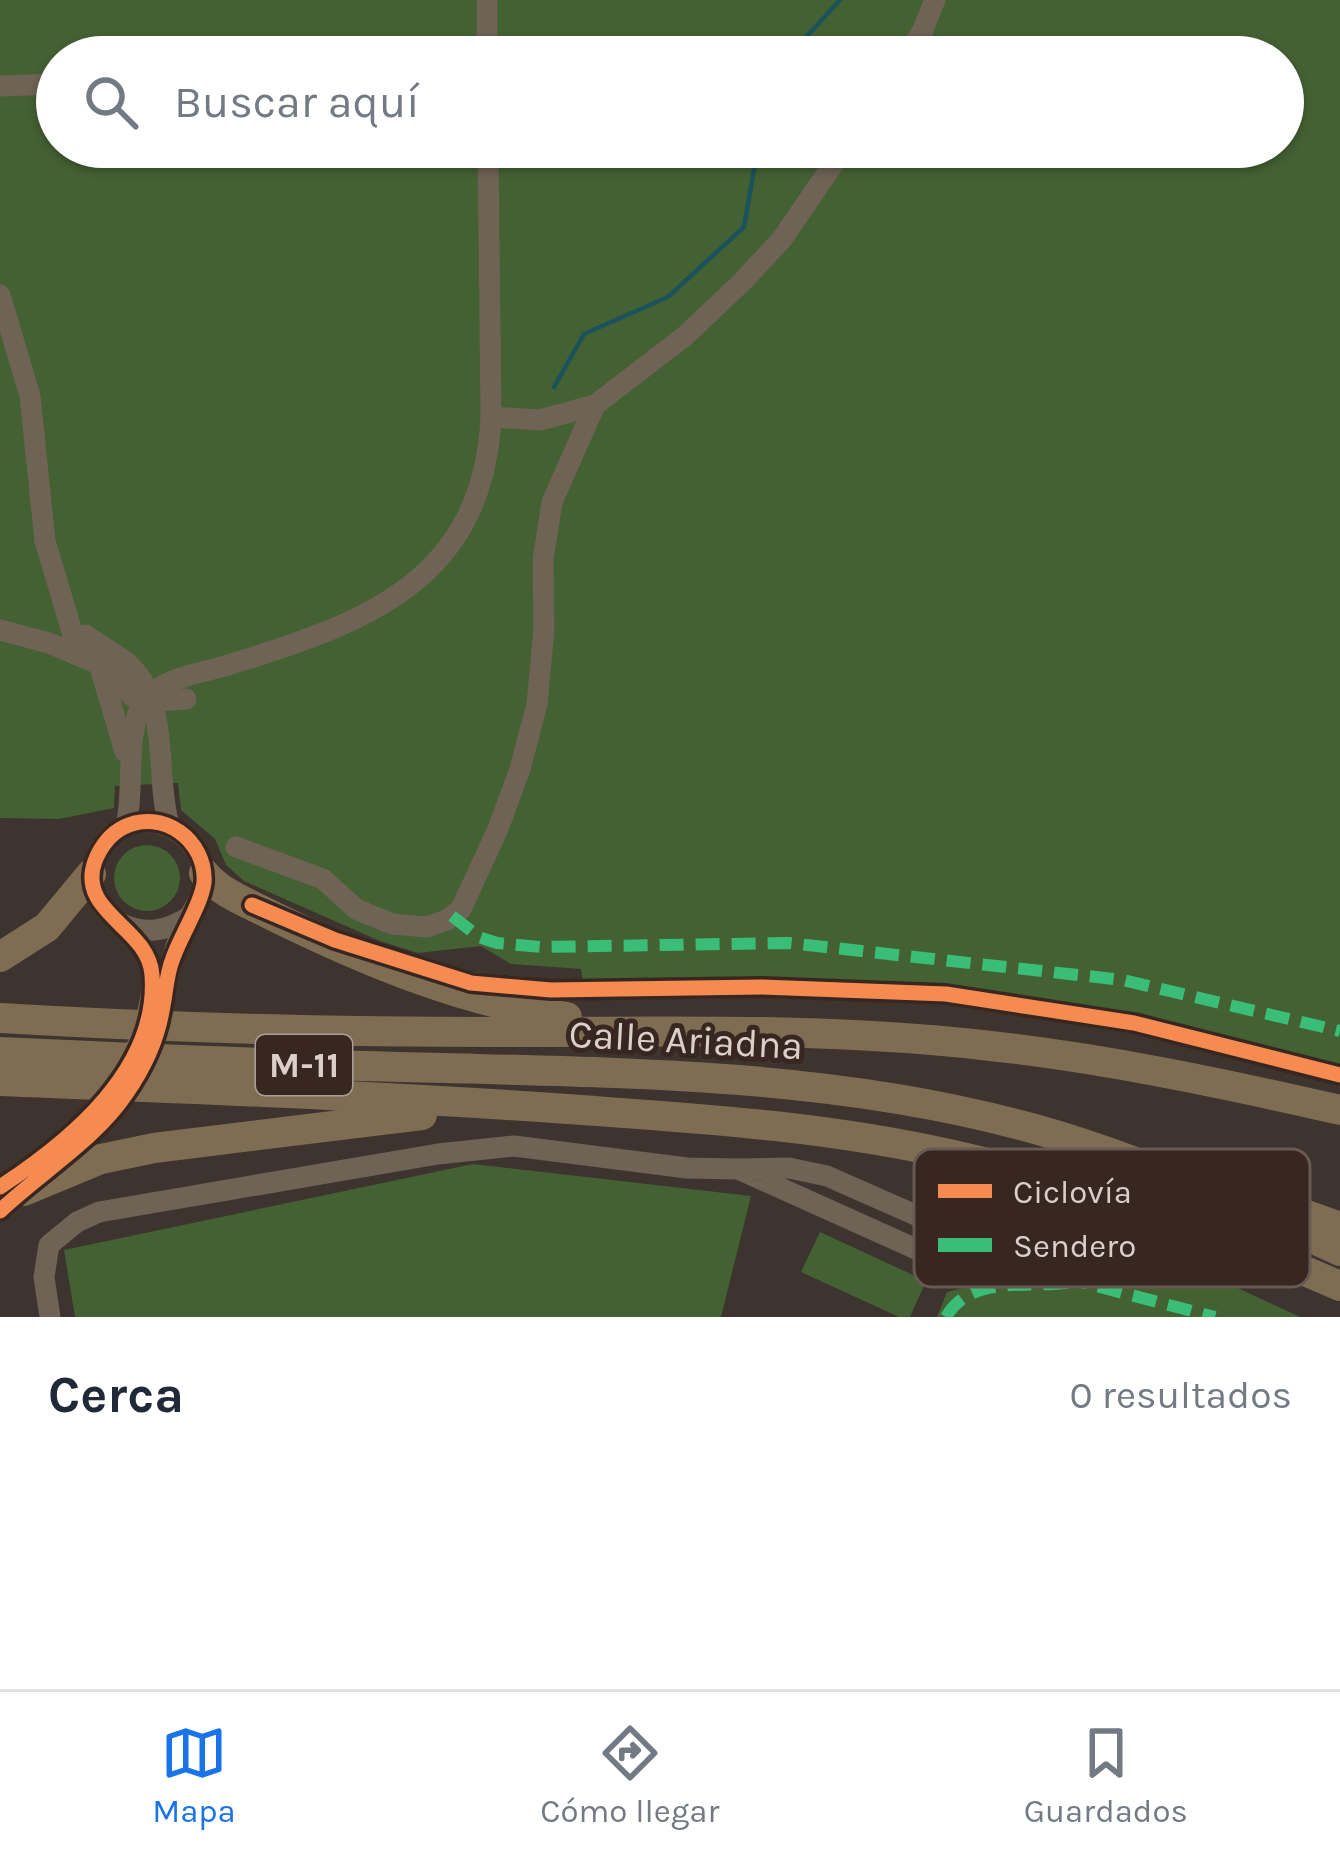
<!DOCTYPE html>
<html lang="es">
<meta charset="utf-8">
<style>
body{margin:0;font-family:Karla,sans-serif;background:#f2f2f3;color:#1f2937}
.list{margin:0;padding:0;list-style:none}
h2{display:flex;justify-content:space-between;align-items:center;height:156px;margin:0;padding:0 48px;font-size:51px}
h2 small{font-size:39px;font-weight:400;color:#747a83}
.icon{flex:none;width:66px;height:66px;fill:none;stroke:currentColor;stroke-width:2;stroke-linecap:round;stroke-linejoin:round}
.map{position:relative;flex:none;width:1340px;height:1317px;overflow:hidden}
.search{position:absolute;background:#fff;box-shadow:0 3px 9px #0004;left:36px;right:36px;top:36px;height:132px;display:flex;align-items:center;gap:30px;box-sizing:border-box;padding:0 42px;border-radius:66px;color:#747a83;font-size:45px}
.sheet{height:372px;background:#fff}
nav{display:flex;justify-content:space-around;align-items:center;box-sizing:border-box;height:168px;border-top:3px solid #e0e1e3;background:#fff;font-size:33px;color:#747a83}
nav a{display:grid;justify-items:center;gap:6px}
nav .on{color:#1a73e8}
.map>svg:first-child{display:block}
.green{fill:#446133;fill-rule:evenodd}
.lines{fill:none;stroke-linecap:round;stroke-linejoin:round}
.stream{stroke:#1a535c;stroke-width:4.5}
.minor{stroke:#6e6354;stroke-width:21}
.highway{stroke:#7e6d52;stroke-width:30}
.quiet{stroke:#3abd76;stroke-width:12;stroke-dasharray:24 12;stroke-linecap:butt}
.cycleway-casing{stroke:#382720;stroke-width:22}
.cycleway{stroke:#f68b52;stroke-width:15}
.labels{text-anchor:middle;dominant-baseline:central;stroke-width:10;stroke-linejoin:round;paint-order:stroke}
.shield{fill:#382720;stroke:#aa9d97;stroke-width:3}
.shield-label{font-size:36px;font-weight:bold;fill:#dbcfca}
.street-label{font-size:39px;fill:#dbcfca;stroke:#382720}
.key{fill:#382720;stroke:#695953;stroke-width:3}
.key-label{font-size:33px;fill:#dbcfca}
</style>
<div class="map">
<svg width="1340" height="1317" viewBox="0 0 1340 1317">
<rect width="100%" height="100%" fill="#3d332f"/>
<g class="green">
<path d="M 0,0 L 1340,0 L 1340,1066 L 1189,1026 L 1100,1008 L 583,982 L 581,969 L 511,964 L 481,946 L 418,953 L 380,941 L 244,881 L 226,865 L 215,839 L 181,810 L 178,783 L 115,786 L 114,808 L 59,819 L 0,818 ZM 57,57 L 1283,57 L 1283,147 L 57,147 Z"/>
<circle cx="147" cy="878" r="33"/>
<path d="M 473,1164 L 751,1196 L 721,1317 L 75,1317 L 64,1250 Z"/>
<path d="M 1063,1223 L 1182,1262 L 1300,1317 L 937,1317 L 947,1292 L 997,1280 L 1047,1279 Z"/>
<path d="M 820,1232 L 926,1281 L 910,1317 L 899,1317 L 801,1272 Z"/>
</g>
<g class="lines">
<g class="stream">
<path d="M 797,57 L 807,36 L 840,0"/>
<path d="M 554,387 L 584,334 L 668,297 L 744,227 L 758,147"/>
</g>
<g class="minor">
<path d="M 487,0 L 487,57"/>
<path d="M 905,57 L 922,32 L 935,0"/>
<path d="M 0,86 L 57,84"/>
<path d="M 0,295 L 30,396 L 45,541 L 73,635 L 132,696 L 157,701 L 186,699"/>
<path d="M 491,417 L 540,420 L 595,405"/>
<path d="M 0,630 L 49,643 L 99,664 L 125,752"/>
<path d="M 86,635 C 98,645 113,652 126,662 C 172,701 154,773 169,825"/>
<path d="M 126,826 C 135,791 124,727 145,700 C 164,677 202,673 228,665 C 366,623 483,581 491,417 L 488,147"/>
<path d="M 236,847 L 323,879 L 356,909 L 392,924 L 427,927 L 447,920 L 461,909 L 498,829 L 520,769 L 537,704 L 544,629 L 543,560 L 552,502 L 595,405 L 685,336 L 743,281 L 782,239 L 845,147"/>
<path d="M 122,924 C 147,935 166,931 189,917"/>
<path d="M 468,982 L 551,990 L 762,987 L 946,994 L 1134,1023 L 1340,1075"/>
<path d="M 789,1168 L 827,1176 L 1024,1263 L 1029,1270 L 1000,1276 L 976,1276 L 738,1169 Z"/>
<path d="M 0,1187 C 65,1145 132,1090 148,1011 C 151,996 155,980 151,966 C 137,918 70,911 99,852 C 125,800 199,821 204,875 C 205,892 197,903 189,917 C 167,954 167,999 155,1039"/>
<path d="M 0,1211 C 46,1168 103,1133 136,1078"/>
<path d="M 50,1317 L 44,1277 L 49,1245 L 77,1222 L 99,1212 L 438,1154 L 514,1146 L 687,1168 L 738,1169"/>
</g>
<g class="highway">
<path d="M 204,873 C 221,894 251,904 275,917 C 369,963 463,1002 567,1017"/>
<path d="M 0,957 L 47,927 L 91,874"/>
<path d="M 0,1018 C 167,1028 333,1032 500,1032 C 660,1032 823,1027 982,1045 C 1103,1058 1222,1083 1340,1110"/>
<path d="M 0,1052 C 148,1059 296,1065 444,1068 C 637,1073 832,1075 1020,1125 C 1132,1154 1235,1203 1340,1251"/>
<path d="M 0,1081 C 194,1089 388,1096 582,1110 C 707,1119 830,1127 953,1155 C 1087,1185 1214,1231 1340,1286"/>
<path d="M 24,1191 L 101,1159 L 154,1148 L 422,1115"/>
<path d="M 1293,1210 L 1340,1227"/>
</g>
<g class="quiet">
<path d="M 452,916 L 479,937 L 497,943 L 541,947 L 789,943 L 1123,980 L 1340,1031"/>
<path d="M 1029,1270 L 1050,1270 L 1077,1281 L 1215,1317"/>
<path d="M 946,1317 C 973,1271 1035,1291 1077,1281"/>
</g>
<g class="cycleway-casing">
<g id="cycleway">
<path d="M 252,905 L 335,940 L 471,983 L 551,990 L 762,987 L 946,994 L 1134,1023 L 1340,1075"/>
<path d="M 0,1187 C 70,1141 159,1069 152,975 C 149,927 76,913 95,861 C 101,846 110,834 124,827 C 162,808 207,840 204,883 C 201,905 181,935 173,958 C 166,975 166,993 162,1011 C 157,1041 144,1068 126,1094 C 94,1141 41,1172 0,1211"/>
</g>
</g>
<use href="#cycleway" class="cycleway"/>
</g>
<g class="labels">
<rect class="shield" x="256" y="1035" width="96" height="60" rx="9"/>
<g class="shield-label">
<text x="304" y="1065">M-11</text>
</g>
<g class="street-label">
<text transform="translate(686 1040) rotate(3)">Calle Ariadna</text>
</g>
</g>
<rect x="914" y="1149" width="396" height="138" rx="18" class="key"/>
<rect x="938" y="1184" width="54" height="14" fill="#f68b52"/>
<rect x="938" y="1238" width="54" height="14" fill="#3abd76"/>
<g class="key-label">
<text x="1013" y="1203">Ciclovía</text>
<text x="1013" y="1257">Sendero</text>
</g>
</svg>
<div class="search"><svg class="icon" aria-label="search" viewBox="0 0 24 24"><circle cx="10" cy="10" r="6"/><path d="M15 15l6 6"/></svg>Buscar aquí</div>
</div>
<section class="sheet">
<h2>Cerca<small>0 resultados</small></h2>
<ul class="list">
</ul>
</section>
<nav>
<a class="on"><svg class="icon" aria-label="map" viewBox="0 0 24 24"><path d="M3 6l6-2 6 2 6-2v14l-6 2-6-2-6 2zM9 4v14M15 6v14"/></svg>Mapa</a>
<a><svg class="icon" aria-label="directions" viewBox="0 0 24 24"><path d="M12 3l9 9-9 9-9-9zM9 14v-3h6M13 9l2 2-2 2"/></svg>Cómo llegar</a>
<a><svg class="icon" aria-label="saved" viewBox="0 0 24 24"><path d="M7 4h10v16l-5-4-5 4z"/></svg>Guardados</a>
</nav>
